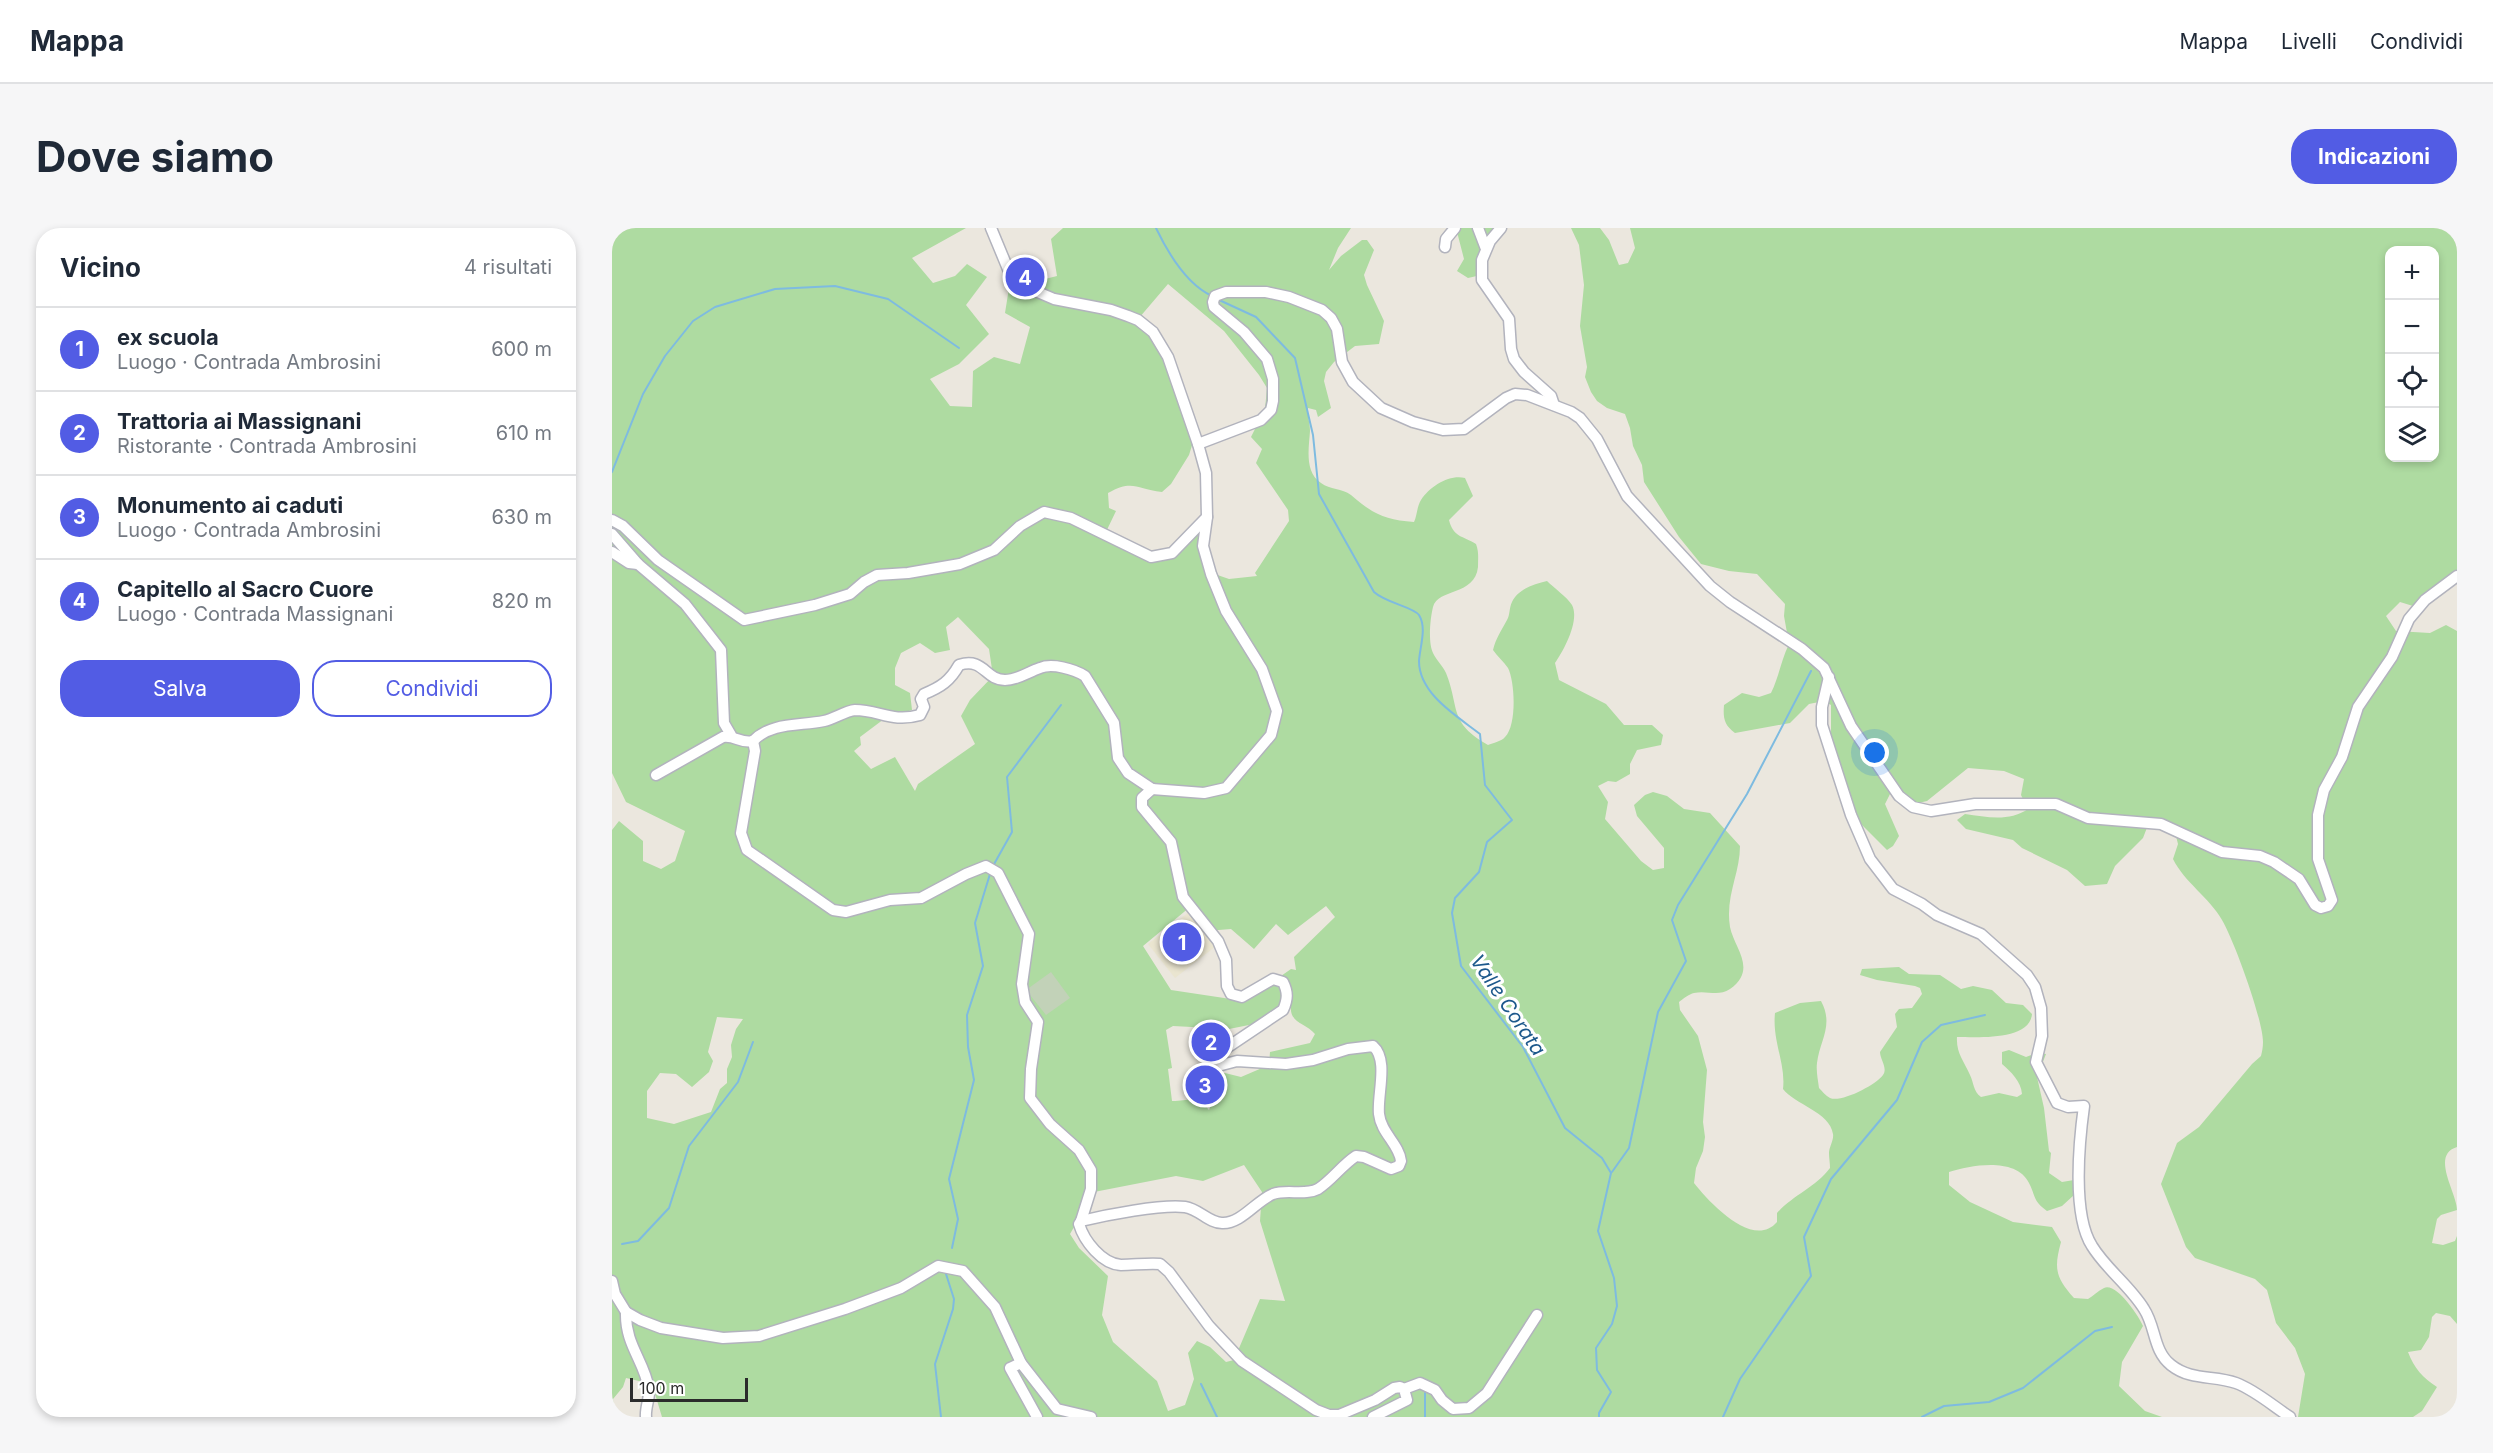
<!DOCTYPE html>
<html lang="it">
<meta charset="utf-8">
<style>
body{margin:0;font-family:Inter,sans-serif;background:#f6f6f7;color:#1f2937}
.controls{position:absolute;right:18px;top:18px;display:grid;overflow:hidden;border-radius:12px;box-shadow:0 3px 9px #0003}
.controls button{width:54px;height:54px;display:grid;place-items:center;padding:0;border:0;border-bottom:2px solid #e0e1e3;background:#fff;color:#1f2937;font:30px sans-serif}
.scale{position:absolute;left:18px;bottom:15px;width:118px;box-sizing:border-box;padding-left:6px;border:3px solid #2b2b2b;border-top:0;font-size:16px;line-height:21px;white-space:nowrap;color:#2b2b2b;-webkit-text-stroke:4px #fff;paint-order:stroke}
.you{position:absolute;left:1263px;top:525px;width:21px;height:21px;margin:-15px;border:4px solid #fff;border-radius:50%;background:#1a73e8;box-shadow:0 0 0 9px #1a73e833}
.badge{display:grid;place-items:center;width:39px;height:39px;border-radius:50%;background:#525ce4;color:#fff;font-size:20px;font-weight:700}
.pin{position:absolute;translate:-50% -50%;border:3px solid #fff;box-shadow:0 2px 6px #0006}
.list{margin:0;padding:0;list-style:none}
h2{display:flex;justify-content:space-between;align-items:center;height:78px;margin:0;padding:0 24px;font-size:26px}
h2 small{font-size:20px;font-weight:400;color:#747a83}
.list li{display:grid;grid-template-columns:39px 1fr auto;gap:18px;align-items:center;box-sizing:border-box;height:84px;padding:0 24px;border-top:2px solid #e0e1e3}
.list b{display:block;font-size:22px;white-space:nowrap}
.list p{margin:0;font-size:20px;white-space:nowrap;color:#747a83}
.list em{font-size:20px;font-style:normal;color:#747a83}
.actions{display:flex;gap:12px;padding:18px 24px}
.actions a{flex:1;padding:14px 0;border:2px solid #525ce4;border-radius:24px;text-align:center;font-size:21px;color:#525ce4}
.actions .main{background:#525ce4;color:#fff}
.icon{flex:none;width:33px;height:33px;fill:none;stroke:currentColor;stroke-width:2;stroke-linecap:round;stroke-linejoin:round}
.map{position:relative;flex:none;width:1845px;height:1189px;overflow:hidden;border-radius:24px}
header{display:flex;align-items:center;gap:36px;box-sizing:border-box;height:84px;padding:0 30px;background:#fff;border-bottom:2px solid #e0e1e3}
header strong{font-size:28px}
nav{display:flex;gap:33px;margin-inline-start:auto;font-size:21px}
.intro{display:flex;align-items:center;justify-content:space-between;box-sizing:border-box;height:144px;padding:0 36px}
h1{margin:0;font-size:42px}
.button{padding:15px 27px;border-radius:24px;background:#525ce4;color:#fff;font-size:21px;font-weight:700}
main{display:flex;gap:36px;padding:0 36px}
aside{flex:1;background:#fff;border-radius:24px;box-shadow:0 3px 9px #0003}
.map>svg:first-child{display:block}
.education{fill:#eae5d0}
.green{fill:#aedba1;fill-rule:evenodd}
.cemetery{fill:#c2d2b8}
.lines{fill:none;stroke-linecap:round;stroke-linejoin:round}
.stream{stroke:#7ebbe0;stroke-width:2}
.minor-casing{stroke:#b2b3bd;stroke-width:13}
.minor{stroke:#fff;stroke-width:10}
.labels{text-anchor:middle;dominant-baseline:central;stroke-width:6;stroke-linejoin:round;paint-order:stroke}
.water-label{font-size:20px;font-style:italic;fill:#1d598c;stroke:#fff}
</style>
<header>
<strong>Mappa</strong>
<nav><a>Mappa</a><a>Livelli</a><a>Condividi</a></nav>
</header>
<div class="intro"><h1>Dove siamo</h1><a class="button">Indicazioni</a></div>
<main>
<aside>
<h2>Vicino<small>4 risultati</small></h2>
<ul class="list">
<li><span class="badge">1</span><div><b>ex scuola</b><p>Luogo · Contrada Ambrosini</p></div><em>600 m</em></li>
<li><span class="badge">2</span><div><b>Trattoria ai Massignani</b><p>Ristorante · Contrada Ambrosini</p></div><em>610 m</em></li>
<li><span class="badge">3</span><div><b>Monumento ai caduti</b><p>Luogo · Contrada Ambrosini</p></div><em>630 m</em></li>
<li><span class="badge">4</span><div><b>Capitello al Sacro Cuore</b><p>Luogo · Contrada Massignani</p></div><em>820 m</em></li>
</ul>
<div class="actions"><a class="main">Salva</a><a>Condividi</a></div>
</aside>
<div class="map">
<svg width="1845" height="1189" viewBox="0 0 1845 1189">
<rect width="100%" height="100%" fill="#ebe7de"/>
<path class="education" d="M 577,684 L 604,718 L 563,750 L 536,716 Z"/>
<g class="green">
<path d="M 0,0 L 354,0 L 300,30 L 321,55 L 343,48 L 355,36 L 375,49 L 354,77 L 377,106 L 347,136 L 318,151 L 338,178 L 360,179 L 361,143 L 382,129 L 408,136 L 418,99 L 393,85 L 397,60 L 445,48 L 439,11 L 451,0 L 739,0 L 726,20 L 717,42 L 729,28 L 750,12 L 755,12 L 762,22 L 752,47 L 755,57 L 772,93 L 767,116 L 743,118 L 722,134 L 714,144 L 712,153 L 719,180 L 706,189 L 704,182 L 696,180 C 695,189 698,194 698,203 C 697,219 692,244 709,255 C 718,262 730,260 739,267 C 761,286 773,292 802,294 C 805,288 805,278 809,272 C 818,258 838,246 853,250 L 861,268 L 837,292 C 841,309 851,308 864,316 C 867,324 866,330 866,339 C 863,368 826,360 821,379 C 818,391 816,415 821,425 C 824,432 831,438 834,445 C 848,480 836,494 876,517 C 881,515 890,513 893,509 C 905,497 903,454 896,440 C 892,434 885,428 881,422 C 884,410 889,403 895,392 C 898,387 897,380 900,374 C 906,361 922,356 935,353 C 942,360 955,369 960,377 C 968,392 952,422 943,435 L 947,452 L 994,476 L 1012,497 L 1040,497 L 1051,507 L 1049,517 L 1025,522 L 1018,536 L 1018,546 L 1004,554 L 996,553 L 986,558 L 996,574 L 993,591 L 1029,633 L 1041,642 L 1052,640 L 1052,620 L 1025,588 L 1022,577 L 1033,567 L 1041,564 L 1055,568 L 1072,581 L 1098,585 L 1128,618 C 1128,646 1113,668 1118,699 C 1122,720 1146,741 1118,761 C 1106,769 1095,762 1082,765 C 1077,766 1071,771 1067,774 L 1068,782 L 1086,808 L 1095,842 L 1091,894 L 1093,909 L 1091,923 L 1084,940 L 1082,955 C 1097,974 1141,1022 1165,994 L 1165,985 C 1181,967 1204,959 1218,940 C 1218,935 1217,930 1217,925 C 1217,919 1222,912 1221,906 C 1218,884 1182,876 1171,861 C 1174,836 1160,813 1163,785 L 1188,775 L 1209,773 C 1222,797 1208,812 1205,835 C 1204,843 1206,852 1207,860 C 1210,863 1214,868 1218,870 C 1229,875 1264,857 1271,847 C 1276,840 1268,831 1268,824 L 1285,799 L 1283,786 L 1287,781 L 1300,780 L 1310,766 L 1308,760 L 1303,758 L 1265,752 L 1248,747 L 1250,741 L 1287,739 L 1297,746 L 1328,747 L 1349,761 L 1361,758 L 1380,762 L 1394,775 L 1411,777 L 1420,786 C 1418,813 1365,809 1345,809 C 1344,825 1352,833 1358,847 C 1362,855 1361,863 1369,869 L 1387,865 L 1405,869 L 1410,866 C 1409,853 1399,844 1390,836 L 1390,824 L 1397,822 L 1414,829 L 1425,825 L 1434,826 L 1425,849 L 1432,880 L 1437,923 L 1439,925 L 1437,945 L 1450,954 L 1462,952 L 1462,967 L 1450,978 L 1435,983 C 1421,973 1424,969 1417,955 C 1404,929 1360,937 1337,944 L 1337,957 L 1358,974 L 1401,994 L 1440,999 L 1449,1014 C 1442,1040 1443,1049 1462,1070 L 1476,1071 C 1481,1068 1486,1063 1492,1060 C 1504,1054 1527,1088 1531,1098 L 1510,1134 L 1507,1158 L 1533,1183 L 1550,1189 L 50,1189 L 40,1156 L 14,1150 L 11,1159 L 1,1171 L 3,1189 L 0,1189 L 0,602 L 7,593 L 31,613 L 31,633 L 49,641 L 63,633 L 73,603 L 14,574 L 0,545 ZM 556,56 L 612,103 L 647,147 L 655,160 L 653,181 L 639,209 L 650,221 L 644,235 L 676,282 L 677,293 L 643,345 L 645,348 L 617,351 L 594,343 L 588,304 L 537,332 L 492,308 L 504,283 L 497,280 L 496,265 C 521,251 524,261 550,264 L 559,256 L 577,227 L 582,211 L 553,125 L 527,90 ZM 346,389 L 377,421 L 381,448 L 358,472 L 349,488 L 363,516 L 306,556 L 303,563 L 283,529 L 259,541 L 242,523 L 249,517 L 248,509 L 272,491 L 300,482 L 298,465 L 283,457 L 283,440 L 289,425 L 308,415 L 323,425 L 338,422 L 334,399 ZM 714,678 L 723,689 L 682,729 L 684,742 L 679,741 L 669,748 L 670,759 L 657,756 L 632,773 L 559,762 L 531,718 L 578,679 L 594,703 L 619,701 L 642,721 L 664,696 L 676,707 ZM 679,778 C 677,795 694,795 703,806 L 698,815 L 658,824 L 657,837 L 629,849 L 613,845 L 609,846 L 597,882 C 583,866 579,873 560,873 L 556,841 L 560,840 L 554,802 L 561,798 L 617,801 L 647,795 ZM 105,789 L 131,791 L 124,801 L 119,817 L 120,829 L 115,841 L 115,855 L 108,861 L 99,884 L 62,896 L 35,890 L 35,863 L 48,845 L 64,846 L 80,859 L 97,844 L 101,833 L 96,824 ZM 632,937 L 650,964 L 648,993 L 673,1073 L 648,1071 L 622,1132 L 614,1134 L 598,1119 L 585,1113 L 576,1125 L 582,1151 L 573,1177 L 556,1183 L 545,1153 L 501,1114 L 490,1087 L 496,1048 L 467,1020 L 458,1006 L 482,964 L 564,948 L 591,953 Z"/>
<path d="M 844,0 L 892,0 L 877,17 L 869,47 L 856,50 L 845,43 L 852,31 Z"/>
<path d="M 959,0 L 988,0 L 997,12 L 1007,37 L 1016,35 L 1023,20 L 1018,0 L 1845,0 L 1845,344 L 1829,354 L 1801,378 L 1788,374 L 1774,388 L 1784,403 L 1818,405 L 1834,397 L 1845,403 L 1845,919 C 1818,927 1845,965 1845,982 L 1829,987 L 1825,991 L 1820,1015 L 1831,1017 L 1843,1013 L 1845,1008 L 1845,1096 L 1838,1088 L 1824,1085 L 1820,1089 L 1817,1109 L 1809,1122 L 1796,1124 C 1802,1140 1811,1150 1825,1159 L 1810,1183 L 1801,1189 L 1686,1189 L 1693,1146 L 1683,1120 L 1664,1095 L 1655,1062 L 1643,1051 L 1583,1030 L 1574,1019 L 1549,956 L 1565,915 L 1587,899 L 1640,836 L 1649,828 C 1650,824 1651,819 1651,814 C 1651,792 1622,712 1610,692 C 1597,669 1573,655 1561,631 L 1566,616 L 1563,604 L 1536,597 L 1531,610 L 1503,638 L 1495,656 L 1473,658 L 1455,642 L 1410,620 L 1401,612 L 1354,601 L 1345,592 L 1353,586 C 1375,589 1397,594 1416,581 L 1409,567 L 1412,551 L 1392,543 L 1356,540 L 1315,573 L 1302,576 L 1282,566 L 1278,566 L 1273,576 L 1287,608 L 1281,618 L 1275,622 L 1243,590 L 1219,509 L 1219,477 L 1212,473 L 1197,476 L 1178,495 L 1123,505 C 1112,497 1111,490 1112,477 L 1130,465 L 1147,469 L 1159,465 C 1167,449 1169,432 1177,416 L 1172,388 L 1173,376 L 1145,346 L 1117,343 L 1089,336 L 1067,309 L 1032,254 L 1030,237 L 1021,218 L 1018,200 L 1013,186 L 995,180 L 985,173 L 979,164 L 973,149 L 975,139 L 968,98 L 972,57 L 967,17 ZM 1778,22 L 1822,22 L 1822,230 L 1778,230 Z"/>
</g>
<path class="cemetery" d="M 439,744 L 458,770 L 434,787 L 414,762 Z"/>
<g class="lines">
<g class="stream">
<path d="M 544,0 C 556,25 574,56 600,68"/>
<path d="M 605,71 L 644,89 L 683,130 L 701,207 L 707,266 L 762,364 C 774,375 801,379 807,387 C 815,400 808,418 807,433 C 807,466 845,488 868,506 L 873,557 L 900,592 L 875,614 L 867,644 L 843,670 L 840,685 L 849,738 L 911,819 L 953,900 L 990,930 L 999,945 L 986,1003 L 1002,1050 L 1005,1078 L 1000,1096 L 984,1120 L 985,1142 L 999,1164 L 987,1185 L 987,1189"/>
<path d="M 0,244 L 31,166 L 53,128 L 81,93 L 103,79 L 163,61 L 223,58 L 276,71 L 347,120"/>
<path d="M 381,638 L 400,604 L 395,549 L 449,477"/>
<path d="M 1000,944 L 1017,920 L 1046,784 L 1074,733 L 1060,692 L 1066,677 L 1135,566 L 1199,443"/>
<path d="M 10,1016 L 26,1013 L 57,980 L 77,918 L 126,854 L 141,814"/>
<path d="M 340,1020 L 346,991 L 337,951 L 362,852 L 356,819 L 355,787 L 371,738 L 363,695 L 378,646"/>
<path d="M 589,1156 L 605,1189"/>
<path d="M 329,1189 L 323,1136 L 341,1081 L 342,1071 L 334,1046"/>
<path d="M 813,1189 L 813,1165"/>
<path d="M 1111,1189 L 1128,1151 L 1199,1048 L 1192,1009 L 1219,951 L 1285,872 L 1310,814 L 1329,797 L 1373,787"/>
<path d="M 1310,1189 L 1332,1178 L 1377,1174 L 1411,1160 L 1483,1103 L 1500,1099"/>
</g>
<g class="minor-casing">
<g id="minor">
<path d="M 866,0 L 874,21"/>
<path d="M 889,0 L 878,13 L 870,32 L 870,52 L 897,91 L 899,121 L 902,131 L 912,144 L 939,168 L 942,177"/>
<path d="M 833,19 L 834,11 L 843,0"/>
<path d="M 586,216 L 649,192 L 659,182 L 661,173 L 661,151 L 655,131 L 632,104 L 602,79 L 601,74 L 603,68 L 614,64 L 654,64 L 677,69 L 710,82 L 719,90 L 725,101 L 730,134 L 741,154 L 769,180 L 801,194 L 831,202 L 852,201 L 894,170 L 903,166 L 915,167 L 959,184 L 968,190 L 985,211 L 1015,268 L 1098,358 L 1118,374 L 1190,421 L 1212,440 L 1239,498 L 1287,568 L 1301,579 L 1319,583 L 1363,576 L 1444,576 L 1476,590 L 1549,596 L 1610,624 L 1648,628 L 1662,634 L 1687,651 L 1703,677 L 1709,680 L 1716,678 L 1720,672 L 1706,631 L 1706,587 L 1712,562 L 1730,529 L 1746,479 L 1780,429 L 1797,391 L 1813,372 L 1845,348"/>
<path d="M 0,292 L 11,298 L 46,332 L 132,392 L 203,377 L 238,366 L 252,354 L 265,347 L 296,345 L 348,336 L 382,322 L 408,298 L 432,284 L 459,290 L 539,329 L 560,325 L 595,289 L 594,245 L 586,216 L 556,129 L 541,104 L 526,92 L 516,88 L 499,82 L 442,71 L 414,59 L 396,41 L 379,0"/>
<path d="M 0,306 L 26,336 L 17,335 L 0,324"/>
<path d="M 26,336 L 73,376 L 109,422 L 112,495 L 119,507"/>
<path d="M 1217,449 L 1210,479 L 1210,497 L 1239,587 L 1258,631 L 1281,661 L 1310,676 L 1325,687 L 1369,706 L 1415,747 L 1423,759 L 1429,780 L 1430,808 L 1424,834 L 1445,875 L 1456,879 L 1472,878 C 1467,914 1460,987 1480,1018 C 1494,1041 1518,1058 1532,1081 C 1544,1099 1541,1123 1559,1137 C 1579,1153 1602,1147 1624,1155 C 1643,1162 1661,1178 1678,1189"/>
<path d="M 141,513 L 143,523 L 129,605 L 135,622 L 221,682 L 234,684 L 278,672 L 309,670 L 354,646 L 374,638 L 386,645 L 417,706 L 410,756 L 413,774 L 426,794 L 419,841 L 418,870 L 438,896 L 467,922 L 479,942 L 479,961 L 469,993"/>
<path d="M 141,513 C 159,494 188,498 212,493 C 222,491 233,483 243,482 C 267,482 280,495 308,487 L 312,479 L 309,471 L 312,466 C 329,459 338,453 347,437 C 372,429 373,452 393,452 C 406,452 416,444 428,440 C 440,435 462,441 473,448 L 502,495 L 506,530 L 516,545 L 540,561"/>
<path d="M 44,547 L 111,509 C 123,507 129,516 141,513"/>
<path d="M 540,561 L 530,570 L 530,579 L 559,614 L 571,669 L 606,713 L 614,732 L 615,758 L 619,766 L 630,769 L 661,751 L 671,754 C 676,764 676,771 671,782 L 598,831 L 597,837 L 602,839 L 625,833 L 674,836 L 701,832 L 736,821 L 761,818 C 777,832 765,866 767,886 C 769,905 787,916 789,933 L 787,938 L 779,941 L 752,929 L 744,928 C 730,937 720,952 706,961 C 693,968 675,961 661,966 C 644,973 629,996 610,995 C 597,995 587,981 573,979 C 550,976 494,987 469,993 L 467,996 C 472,1013 490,1036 509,1037 C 522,1037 535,1035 548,1036 L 557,1044 L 597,1098 L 630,1133 L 704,1182 L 717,1187 L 727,1187 L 763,1172 L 782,1160 L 788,1159 L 792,1161 L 795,1172 L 761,1189"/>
<path d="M 540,561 L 592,565 L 614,560 L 659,507 L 665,483 L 650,441 L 614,383 L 599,346 L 591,318 L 595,289"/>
<path d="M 0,1053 L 3,1066 L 14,1084 L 28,1092 L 49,1100 L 111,1110 L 147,1108 L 233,1081 L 289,1060 L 326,1038 L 351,1043 L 383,1079 L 409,1135"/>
<path d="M 14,1084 C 13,1117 32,1132 37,1161 C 38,1170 33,1180 34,1189"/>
<path d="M 792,1161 L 808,1155 L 823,1162 L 830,1172 L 841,1181 L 857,1180 L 875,1165 L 925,1087"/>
<path d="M 425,1189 L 398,1140 L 409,1135 L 445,1181 L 479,1189"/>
</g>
</g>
<use href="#minor" class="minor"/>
</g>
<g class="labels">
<g class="water-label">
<text transform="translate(896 777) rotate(56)">Valle Corata</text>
</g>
</g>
</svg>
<div class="controls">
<button>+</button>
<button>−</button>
<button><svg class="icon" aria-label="locate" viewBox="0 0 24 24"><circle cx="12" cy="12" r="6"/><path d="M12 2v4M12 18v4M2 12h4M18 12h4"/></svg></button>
<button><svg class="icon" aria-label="layers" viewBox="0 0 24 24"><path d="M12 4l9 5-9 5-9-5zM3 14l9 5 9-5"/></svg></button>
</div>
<div class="scale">100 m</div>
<div class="you"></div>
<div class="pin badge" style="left:570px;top:714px">1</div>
<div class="pin badge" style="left:599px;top:814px">2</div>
<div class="pin badge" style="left:593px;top:857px">3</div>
<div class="pin badge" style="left:413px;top:49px">4</div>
</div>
</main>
